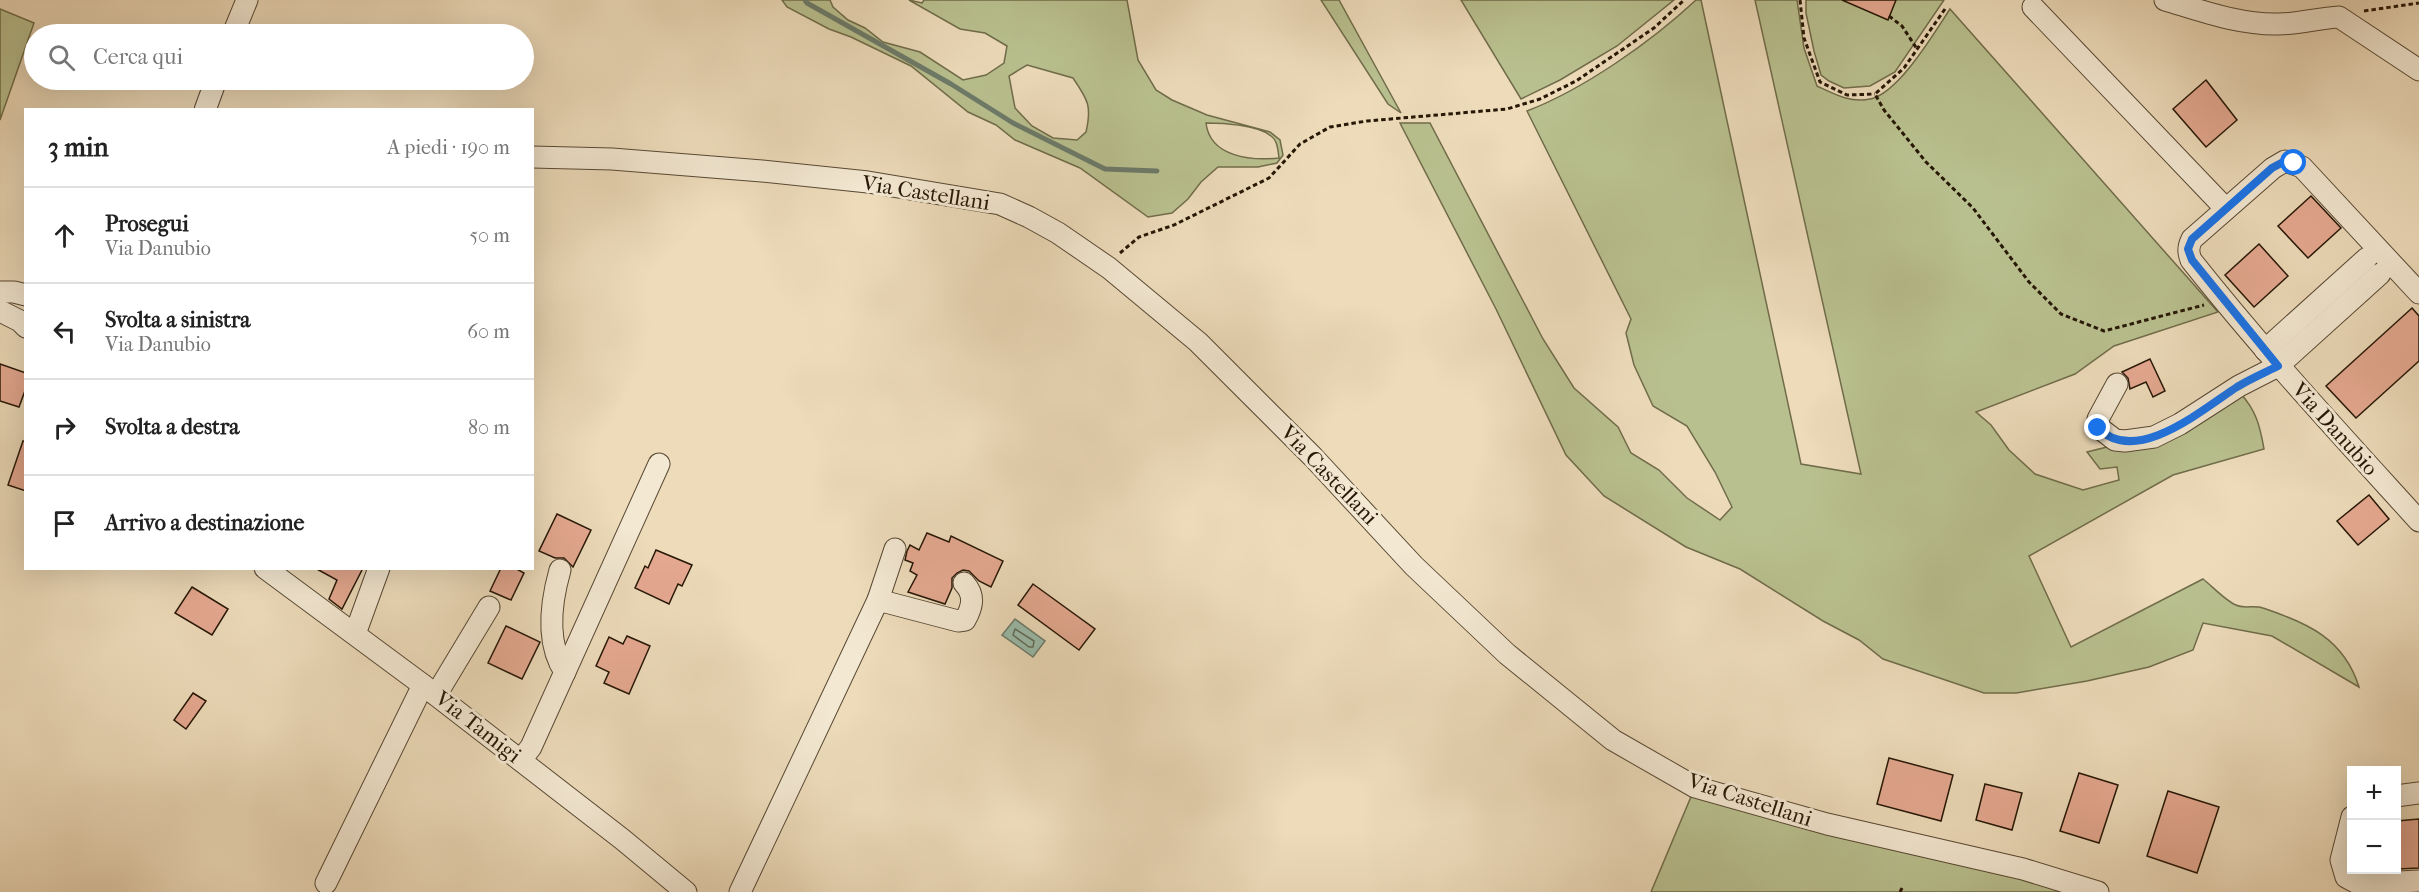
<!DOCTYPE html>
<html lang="it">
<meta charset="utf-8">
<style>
body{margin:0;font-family:"IM FELL French Canon",serif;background:#f2f2f2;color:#222}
.controls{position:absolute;right:18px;bottom:18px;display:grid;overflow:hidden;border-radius:0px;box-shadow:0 6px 24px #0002}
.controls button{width:54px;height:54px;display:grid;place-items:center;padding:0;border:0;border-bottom:2px solid #e0e0e0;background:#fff;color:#222;font:30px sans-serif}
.stop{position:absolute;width:18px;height:18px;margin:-14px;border:4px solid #1a73e8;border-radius:50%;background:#fff}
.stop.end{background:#1a73e8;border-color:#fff;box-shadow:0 2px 6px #0008}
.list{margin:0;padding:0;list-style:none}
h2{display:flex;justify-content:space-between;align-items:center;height:78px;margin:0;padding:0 24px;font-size:26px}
h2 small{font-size:20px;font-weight:400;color:#767676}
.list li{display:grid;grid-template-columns:39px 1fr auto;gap:18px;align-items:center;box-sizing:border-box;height:96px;padding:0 24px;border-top:2px solid #e0e0e0}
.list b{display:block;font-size:22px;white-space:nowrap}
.list p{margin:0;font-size:20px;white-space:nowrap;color:#767676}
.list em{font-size:20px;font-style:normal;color:#767676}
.icon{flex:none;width:33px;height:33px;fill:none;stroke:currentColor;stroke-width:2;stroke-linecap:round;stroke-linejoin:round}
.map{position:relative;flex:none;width:2419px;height:892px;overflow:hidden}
.search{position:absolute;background:#fff;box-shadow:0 6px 24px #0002;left:24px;top:24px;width:510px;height:66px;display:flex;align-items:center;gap:15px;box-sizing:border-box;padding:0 21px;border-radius:33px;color:#767676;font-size:22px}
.panel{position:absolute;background:#fff;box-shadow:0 6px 24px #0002;left:24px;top:108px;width:510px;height:462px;border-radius:0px}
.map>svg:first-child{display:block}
.green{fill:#b9c08f;stroke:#706c4a;stroke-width:1.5;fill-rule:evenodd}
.water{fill:#9abcab;stroke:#6c7a69;stroke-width:1.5}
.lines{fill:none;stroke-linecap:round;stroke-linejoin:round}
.shore{stroke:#606a58;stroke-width:1.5}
.stream{stroke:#6c7a69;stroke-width:5}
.building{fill:#e5a991;stroke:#261706;stroke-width:1.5}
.minor-casing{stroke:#584833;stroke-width:23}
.path{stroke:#261706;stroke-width:3;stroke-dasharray:4.5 3;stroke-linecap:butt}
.minor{stroke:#f3e8d2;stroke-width:21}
.route{stroke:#1a73e8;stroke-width:8}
.labels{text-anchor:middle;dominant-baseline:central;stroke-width:6;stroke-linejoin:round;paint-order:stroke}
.street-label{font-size:22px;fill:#261706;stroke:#f3e8d2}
</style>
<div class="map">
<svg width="2419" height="892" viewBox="0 0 2419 892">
<rect width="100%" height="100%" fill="#eddbba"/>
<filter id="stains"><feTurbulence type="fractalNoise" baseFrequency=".00333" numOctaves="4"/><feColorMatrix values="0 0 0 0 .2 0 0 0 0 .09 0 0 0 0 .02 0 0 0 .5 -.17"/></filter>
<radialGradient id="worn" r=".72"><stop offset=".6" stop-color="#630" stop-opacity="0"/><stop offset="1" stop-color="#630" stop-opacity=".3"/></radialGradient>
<g class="green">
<path d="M 782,0 L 830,0 L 833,7 L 848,20 L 865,28 L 883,42 L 920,52 L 963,80 L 986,75 L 1004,63 L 1007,46 L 985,33 L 960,29 L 909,0 L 922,3 L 924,0 L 1127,0 L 1138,60 L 1156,90 L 1172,100 L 1207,115 L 1270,132 L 1280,140 L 1283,155 L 1277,163 L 1258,167 L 1218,167 L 1201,182 L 1188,199 L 1172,213 L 1148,217 L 1080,168 L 1015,140 L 996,125 L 968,112 L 911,66 L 851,37 L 829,29 L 787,7 ZM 1027,65 L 1073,78 C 1088,100 1092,106 1086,132 L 1077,140 L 1053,138 L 1032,126 L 1015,108 L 1009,76 ZM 1206,123 C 1223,123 1258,125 1271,136 C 1278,141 1278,151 1279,158 C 1251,161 1210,157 1206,123 Z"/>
<path d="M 1321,0 L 1339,0 L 1401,113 L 1388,104 Z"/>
<path d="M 1461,0 L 1674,0 L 1617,46 L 1560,80 L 1521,99 Z"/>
<path d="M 1696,0 L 1701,0 L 1801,464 L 1861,474 L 1755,0 L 1797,0 L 1804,48 L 1817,86 C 1834,94 1850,103 1870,99 C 1898,94 1935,32 1950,9 L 2218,312 L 2114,346 L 2075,374 L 1976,412 L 1991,425 L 2009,450 L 2035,474 L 2083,490 L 2119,480 L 2117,467 L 2100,469 L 2087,452 L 2107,447 L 2240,393 C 2256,410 2260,426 2264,449 L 2173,475 L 2029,556 L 2071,647 L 2203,579 C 2212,586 2226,601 2236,605 C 2243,609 2255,605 2263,608 C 2308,623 2344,639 2359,687 L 2272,636 L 2203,623 L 2193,650 L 2149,667 L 2087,681 L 2016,693 L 1984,693 L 1883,659 L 1859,640 L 1823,621 L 1740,569 L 1686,547 L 1604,496 L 1566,455 L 1496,309 L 1400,123 L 1430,123 L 1543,339 L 1574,388 L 1618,427 L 1631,453 L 1659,470 L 1687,498 L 1720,520 L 1732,507 L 1715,472 L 1687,426 L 1653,406 L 1634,365 L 1626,333 L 1631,319 L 1527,111 C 1584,89 1651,42 1696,0 Z"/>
<path d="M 1806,0 L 1944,0 L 1895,72 L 1870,86 L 1844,88 L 1829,81 L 1821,75 L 1814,51 L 1806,13 Z"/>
<path d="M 0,9 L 34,23 L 0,120 Z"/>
<path d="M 1693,792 L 2083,892 L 1651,892 Z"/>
</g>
<path class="water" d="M 1015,619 L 1045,641 L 1033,657 L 1002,635 Z"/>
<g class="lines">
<path class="shore" d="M 1015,629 L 1034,641 L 1033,647 L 1029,647 L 1013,635 Z"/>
<path class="stream" d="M 805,0 L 807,3 L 951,84 L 1013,123 L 1105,169 L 1157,171"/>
</g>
<g class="building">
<path d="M 1842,0 L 1896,0 L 1888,20 Z"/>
<path d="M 2206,80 L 2237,120 L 2206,147 L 2173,109 Z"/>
<path d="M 2311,196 L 2341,228 L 2308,258 L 2278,226 Z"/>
<path d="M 2259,244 L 2288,276 L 2254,307 L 2225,275 Z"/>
<path d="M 2412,308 L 2419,316 L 2419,361 L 2356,418 L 2326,386 Z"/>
<path d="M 2150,359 L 2165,391 L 2153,397 L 2146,382 L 2130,389 L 2128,378 L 2122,372 Z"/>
<path d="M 0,364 L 26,373 L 26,388 L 19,407 L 0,401 Z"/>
<path d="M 23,441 L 26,442 L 26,491 L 8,485 Z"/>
<path d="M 2369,495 L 2389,519 L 2358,545 L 2337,521 Z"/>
<path d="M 557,514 L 591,530 L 573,567 L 564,558 L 555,558 L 539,551 Z"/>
<path d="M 927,533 L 949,542 L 951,536 L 1003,561 L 991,587 L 979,581 L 969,571 L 963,570 L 957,573 L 952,578 L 952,588 L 945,604 L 908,592 L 917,575 L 910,571 L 913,563 L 905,560 L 907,551 L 910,545 L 919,550 Z"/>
<path d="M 656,550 L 692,565 L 682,586 L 678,584 L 669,604 L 635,588 L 645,566 L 648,568 Z"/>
<path d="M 315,568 L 363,568 L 342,609 L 329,599 L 337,580 Z"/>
<path d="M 501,568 L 515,568 L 524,573 L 511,600 L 490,591 Z"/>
<path d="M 1033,584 L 1095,629 L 1079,650 L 1018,605 Z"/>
<path d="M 192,587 L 228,609 L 212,635 L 175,613 Z"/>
<path d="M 506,626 L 540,642 L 522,679 L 488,663 Z"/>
<path d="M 627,636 L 650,646 L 629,694 L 604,683 L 609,672 L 596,666 L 609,637 L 623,644 Z"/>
<path d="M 193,693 L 206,701 L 186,729 L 174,720 Z"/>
<path d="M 1889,758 L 1953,775 L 1941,821 L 1877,804 Z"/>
<path d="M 2079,773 L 2118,785 L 2099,843 L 2060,831 Z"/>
<path d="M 1985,784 L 2022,793 L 2012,830 L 1976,820 Z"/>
<path d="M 2168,791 L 2219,807 L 2197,873 L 2147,856 Z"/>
<path d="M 2419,819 L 2419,868 L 2397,869 L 2397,821 Z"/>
</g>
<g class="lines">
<g class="minor-casing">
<g id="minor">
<path d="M 2165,0 C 2202,11 2240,25 2279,24 C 2299,24 2319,18 2339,17 L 2419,70"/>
<path d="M 2033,7 L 2226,209"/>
<path d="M 233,34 L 247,0"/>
<path d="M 205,110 L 216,80"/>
<path d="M 532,157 L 612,159 L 762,171 L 868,182 L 1000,204 L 1029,217 L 1058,233 L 1109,268 L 1198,342 L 1313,457 L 1414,566 L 1507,654 L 1613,740 L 1695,787 L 1827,824 L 2023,869 L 2098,892"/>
<path d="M 0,292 L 14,292 L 26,295"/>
<path d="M 2419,293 L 2302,167 L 2285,161 L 2273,168 L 2192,239 C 2188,247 2188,252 2191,260 C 2263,351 2341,435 2419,521"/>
<path d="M 0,311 L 20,321 L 26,327"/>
<path d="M 2265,350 L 2367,258"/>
<path d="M 2117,384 L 2098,419 L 2098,427 L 2115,440 L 2125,441 L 2154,437 L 2180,424 L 2239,386 L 2278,366 L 2380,274"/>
<path d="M 265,568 L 423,685 L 622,839 L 686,892"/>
<path d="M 560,570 C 551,602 545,642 565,672"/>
<path d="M 878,600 L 958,621 L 965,620 C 973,606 975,595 964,583"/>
<path d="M 355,634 L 379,568"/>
<path d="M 436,695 L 489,607"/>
<path d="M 521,760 L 531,747 L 659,464"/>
<path d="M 2396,796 L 2419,793"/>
<path d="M 2352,817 L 2341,860 L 2346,877 L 2359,884 L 2419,881"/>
<path d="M 326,883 L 423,685"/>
<path d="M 740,892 L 878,600 L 895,549"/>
</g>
</g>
<g class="path">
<path d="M 1800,0 L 1804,38 L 1820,82 L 1847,95 L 1875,94"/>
<path d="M 1945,9 L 1904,68 L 1875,94 L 1884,110 L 1926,162 L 1973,208 L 2029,282 L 2061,314 L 2104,331 L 2204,305"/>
<path d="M 2364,11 L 2419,3"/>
<path d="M 1889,16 L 1902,26 L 1917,49"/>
<path d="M 1120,253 L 1139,237 L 1174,225 L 1269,178 L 1300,144 L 1330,127 L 1367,121 L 1507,109 L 1540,99 L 1576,81 L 1654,28 L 1684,0"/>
<path d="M 1900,892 L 1903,886"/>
</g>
<use href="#minor" class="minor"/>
</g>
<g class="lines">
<path class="route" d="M 2098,428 C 2136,467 2203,409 2237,387 C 2250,379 2264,373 2278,366 L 2192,260 L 2188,249 L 2192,239 L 2272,168 L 2285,161 L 2294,163"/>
</g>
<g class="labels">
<g class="street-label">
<text transform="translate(926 193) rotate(9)">Via Castellani</text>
<text transform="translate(2335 429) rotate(48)">Via Danubio</text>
<text transform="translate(1329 475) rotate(46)">Via Castellani</text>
<text transform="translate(478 727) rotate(38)">Via Tamigi</text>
<text transform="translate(1750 800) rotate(18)">Via Castellani</text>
</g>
</g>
<rect width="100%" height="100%" filter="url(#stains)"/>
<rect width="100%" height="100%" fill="url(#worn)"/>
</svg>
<div class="controls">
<button>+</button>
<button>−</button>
</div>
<div class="stop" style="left:2294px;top:163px"></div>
<div class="stop end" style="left:2098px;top:428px"></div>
<div class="search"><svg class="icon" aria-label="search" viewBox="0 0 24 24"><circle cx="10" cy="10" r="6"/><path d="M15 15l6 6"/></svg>Cerca qui</div>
<section class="panel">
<h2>3 min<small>A piedi · 190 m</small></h2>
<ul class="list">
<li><svg class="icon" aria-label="ahead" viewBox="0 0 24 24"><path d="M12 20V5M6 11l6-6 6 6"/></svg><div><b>Prosegui</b><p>Via Danubio</p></div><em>50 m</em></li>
<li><svg class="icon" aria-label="left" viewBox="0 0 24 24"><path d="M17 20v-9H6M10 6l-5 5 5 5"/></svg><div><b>Svolta a sinistra</b><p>Via Danubio</p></div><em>60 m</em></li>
<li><svg class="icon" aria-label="right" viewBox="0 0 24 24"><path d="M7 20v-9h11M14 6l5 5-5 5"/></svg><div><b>Svolta a destra</b></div><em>80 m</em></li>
<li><svg class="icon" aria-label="arrive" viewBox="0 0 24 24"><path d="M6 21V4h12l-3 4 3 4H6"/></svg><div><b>Arrivo a destinazione</b></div></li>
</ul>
</section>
</div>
